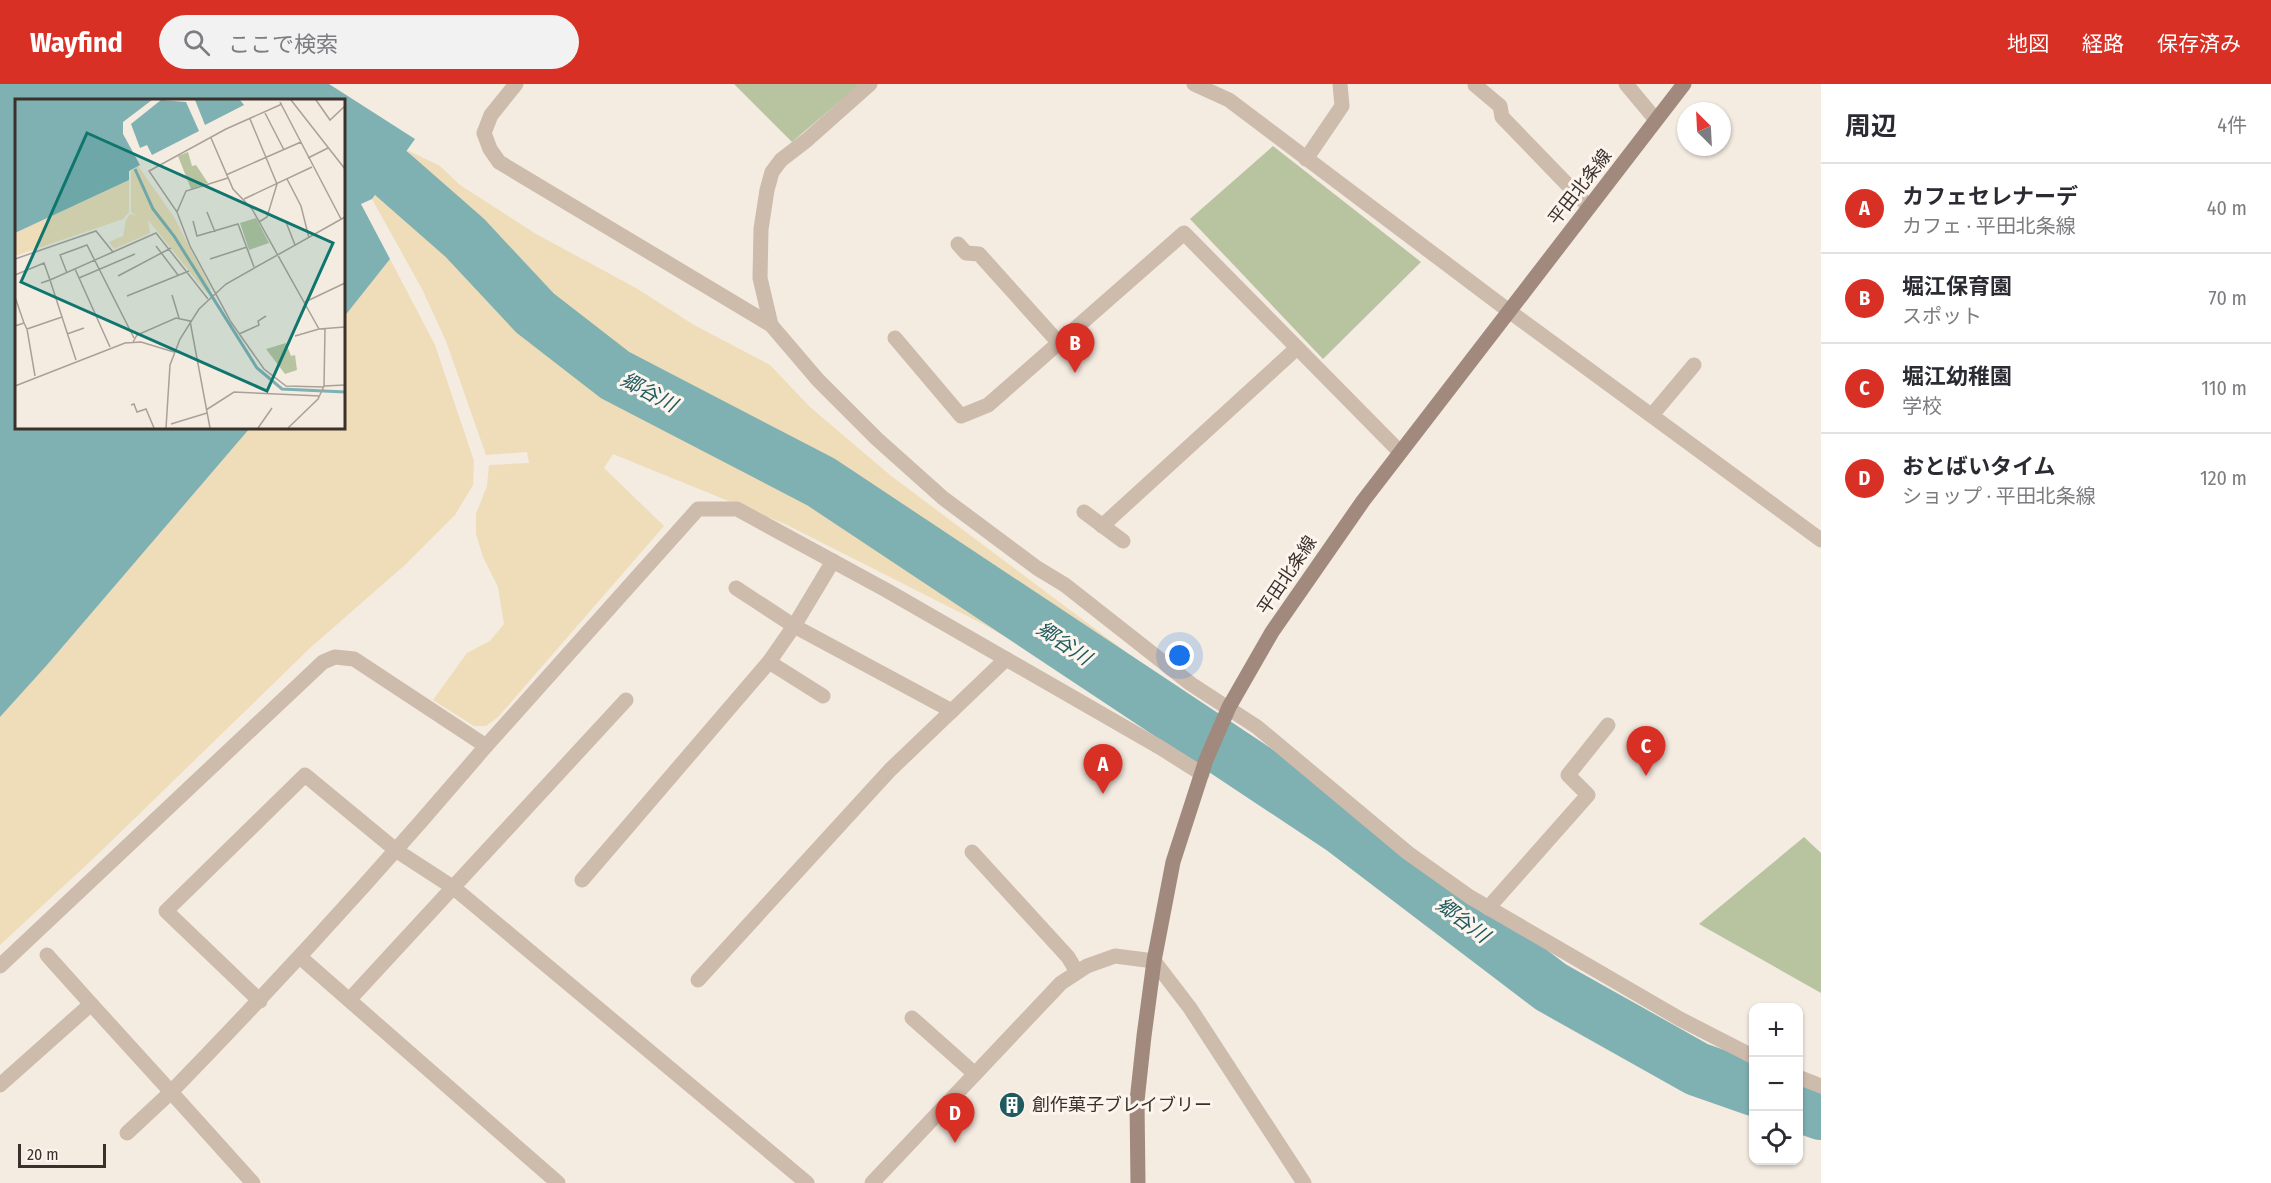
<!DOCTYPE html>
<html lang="ja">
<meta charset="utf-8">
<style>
body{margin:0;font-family:"Fira Sans Condensed","Noto Sans JP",sans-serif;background:#f2f2f3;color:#2b2b33}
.controls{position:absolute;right:18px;bottom:18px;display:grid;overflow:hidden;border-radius:12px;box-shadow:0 2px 4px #0004}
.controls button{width:54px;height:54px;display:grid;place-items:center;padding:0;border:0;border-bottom:2px solid #e1e1e2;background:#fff;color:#2b2b33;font:30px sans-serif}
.compass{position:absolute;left:1677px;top:18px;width:54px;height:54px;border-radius:50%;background:#fff;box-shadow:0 2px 4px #0004;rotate:336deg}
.scale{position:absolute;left:18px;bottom:15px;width:88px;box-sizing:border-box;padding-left:6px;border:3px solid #3b302b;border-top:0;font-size:16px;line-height:21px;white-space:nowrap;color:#3b302b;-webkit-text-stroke:4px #fbf5ee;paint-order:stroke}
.you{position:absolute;left:1180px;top:572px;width:21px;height:21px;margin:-15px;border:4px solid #fff;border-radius:50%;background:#1a73e8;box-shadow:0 0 0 9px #1a73e833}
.badge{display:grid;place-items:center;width:39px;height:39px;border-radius:50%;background:#d93025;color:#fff;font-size:20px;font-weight:700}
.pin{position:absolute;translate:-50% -50px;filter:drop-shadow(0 2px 3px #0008)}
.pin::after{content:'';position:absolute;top:32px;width:21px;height:18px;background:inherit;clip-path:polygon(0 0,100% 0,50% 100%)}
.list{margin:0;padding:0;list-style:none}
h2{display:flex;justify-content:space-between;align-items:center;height:78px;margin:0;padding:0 24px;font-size:26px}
h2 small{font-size:20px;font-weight:400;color:#7c7c81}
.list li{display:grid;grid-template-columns:39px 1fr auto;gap:18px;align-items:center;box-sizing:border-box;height:90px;padding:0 24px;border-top:2px solid #e1e1e2}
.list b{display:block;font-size:22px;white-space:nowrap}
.list p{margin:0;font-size:20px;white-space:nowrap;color:#7c7c81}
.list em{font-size:20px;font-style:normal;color:#7c7c81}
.icon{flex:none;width:33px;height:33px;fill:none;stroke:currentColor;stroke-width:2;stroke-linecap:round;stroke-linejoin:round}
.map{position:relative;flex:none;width:1821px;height:1099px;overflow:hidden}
header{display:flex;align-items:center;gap:36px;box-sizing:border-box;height:84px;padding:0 30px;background:#d93025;color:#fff}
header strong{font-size:28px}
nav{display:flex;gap:33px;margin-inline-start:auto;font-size:21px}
.search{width:420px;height:54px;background:#f2f2f3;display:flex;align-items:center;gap:15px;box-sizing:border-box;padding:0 21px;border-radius:33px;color:#7c7c81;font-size:22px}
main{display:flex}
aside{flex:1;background:#fff}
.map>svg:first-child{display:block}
.green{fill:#b8c4a0}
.sand{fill:#efdcb8}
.water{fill:#7fb0b2}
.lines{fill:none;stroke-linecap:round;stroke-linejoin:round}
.river{stroke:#7fb0b2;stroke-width:54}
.street{stroke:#cdbbac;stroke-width:15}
.secondary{stroke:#a18a7d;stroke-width:15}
.labels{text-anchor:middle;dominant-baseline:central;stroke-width:6;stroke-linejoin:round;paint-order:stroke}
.street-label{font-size:18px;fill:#3b302b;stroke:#fbf5ee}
.poi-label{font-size:18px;fill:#3b302b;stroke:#fbf5ee;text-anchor:start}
.water-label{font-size:20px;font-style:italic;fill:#1f5a5e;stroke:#fbf5ee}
.inset-river{fill:none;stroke:#7fb0b2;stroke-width:3}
.inset-road{fill:none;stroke:#aaa098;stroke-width:1.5}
.view{fill:#0f766e;fill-opacity:0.15;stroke:#0f766e;stroke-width:3}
.inset-edge{fill:none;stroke:#3b302b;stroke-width:3}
</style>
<header>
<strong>Wayfind</strong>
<div class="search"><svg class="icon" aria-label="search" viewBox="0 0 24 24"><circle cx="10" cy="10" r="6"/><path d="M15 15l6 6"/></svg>ここで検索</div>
<nav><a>地図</a><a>経路</a><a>保存済み</a></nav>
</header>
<main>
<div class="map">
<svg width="1821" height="1099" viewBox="0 0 1821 1099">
<rect width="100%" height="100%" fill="#f4ebe1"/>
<g class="green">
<path d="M 734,0 L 860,0 L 792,58 Z"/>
<path d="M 1273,62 L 1421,178 L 1323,275 L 1190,135 Z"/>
<path d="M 1804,753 L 1821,769 L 1821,909 L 1699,840 Z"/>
</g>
<g class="sand">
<path d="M 407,66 L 440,82 L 460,101 L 536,150 L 636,204 L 694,241 L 770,281 L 810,323 L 890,391 L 1194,619 L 1180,654 L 983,540 L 785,440 L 613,370 L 604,384 L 664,442 L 498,633 L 486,642 L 474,642 L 433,616 L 467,569 L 490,557 L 504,540 L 498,503 L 483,473 L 476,450 L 476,430 L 487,402 L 489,381 L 529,379 L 527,368 L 486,371 L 446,257 L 422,205 L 372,115 Z"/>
<path d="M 390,175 L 435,261 L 474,377 L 473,401 L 455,431 L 406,480 L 310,564 L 96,772 L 0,861 L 0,633 L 47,581 L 250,344 L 344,344 L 344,233 Z"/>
</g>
<path class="water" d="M 0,0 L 329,0 L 415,55 L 372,115 L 361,120 L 390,175 L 344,233 L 344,16 L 16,16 L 16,344 L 250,344 L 47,581 L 0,633 Z"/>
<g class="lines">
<g class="river">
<path d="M 392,90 L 465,154 L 535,229 L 615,291 L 821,398 L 1342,744 L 1551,903 L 1697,985 L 1754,1005"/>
<path d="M 1798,1021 L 1821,1029"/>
</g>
<g class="street">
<path d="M 516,0 L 491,31 L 484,49 L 490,65 L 499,78 L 771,241 L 818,296 L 877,355 L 943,414 L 1037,484 L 1065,501 L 1191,600 L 1257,643 L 1408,769 L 1470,813 L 1680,935 L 1754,973"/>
<path d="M 1194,0 L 1229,16 L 1509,227 L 1821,456"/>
<path d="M 1626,0 L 1656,36"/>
<path d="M 1475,1 L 1500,22 L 1502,33 L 1589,123"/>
<path d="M 1306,75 L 1342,22 L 1340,0"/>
<path d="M 958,160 L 966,169 L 979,170 L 1059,259"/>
<path d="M 771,241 L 760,194 L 761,145 L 767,106 L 772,88 L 781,76 L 807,56 L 870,0"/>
<path d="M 895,254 L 961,332 L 988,321 L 1184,149 L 1400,368"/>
<path d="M 1652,331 L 1694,281"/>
<path d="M 1084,428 L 1123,457"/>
<path d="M 1102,442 L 1297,264"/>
<path d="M 736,504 L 794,542 L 952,627"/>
<path d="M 769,578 L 823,612"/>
<path d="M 972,768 L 1068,873 L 1077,888"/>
<path d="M 582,796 L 769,578 L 794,542 L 833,477"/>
<path d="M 1488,824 L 1588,711 L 1568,691 L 1608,641"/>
<path d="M 47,871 L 91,920"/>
<path d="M 300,873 L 558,1099"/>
<path d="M 0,882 L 323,578 L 335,573 L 354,575 L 486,662 L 698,425 L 737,425 L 886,506 L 1161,664 L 1202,690"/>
<path d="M 698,896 L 890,686 L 1006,575"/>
<path d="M 350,915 L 626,616"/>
<path d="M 260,917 L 166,827 L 305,691 L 397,767 L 454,804 L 807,1099"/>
<path d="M 912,934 L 975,990"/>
<path d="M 1798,993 L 1821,1002"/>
<path d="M 0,1001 L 91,920 L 171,1008 C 280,896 385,781 486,662"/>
<path d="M 127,1049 L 171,1008 L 253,1099"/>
<path d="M 872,1099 L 1061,899 L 1087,882 L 1115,872 L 1154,877 L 1190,924 L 1304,1099"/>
</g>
<path class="secondary" d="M 1138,1099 L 1137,1017 L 1144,952 L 1154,877 L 1173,778 L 1206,676 L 1229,623 L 1272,548 L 1363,417 L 1684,0"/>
</g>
<defs>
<g id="building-disc" transform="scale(1.35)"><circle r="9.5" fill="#1f5a5e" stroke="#fbf5ee"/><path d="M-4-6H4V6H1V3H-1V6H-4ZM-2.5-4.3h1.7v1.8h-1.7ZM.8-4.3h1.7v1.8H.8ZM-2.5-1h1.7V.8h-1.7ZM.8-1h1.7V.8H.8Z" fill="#fff"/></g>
</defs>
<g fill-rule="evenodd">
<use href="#building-disc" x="1012" y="1021"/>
</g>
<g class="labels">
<g class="street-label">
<text transform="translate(1580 103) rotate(-52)">平田北条線</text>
<text transform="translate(1287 491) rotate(-56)">平田北条線</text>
</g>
<g class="poi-label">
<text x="1032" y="1021">創作菓子ブレイブリー</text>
</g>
<g class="water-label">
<text transform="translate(649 308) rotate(28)">郷谷川</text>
<text transform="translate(1064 559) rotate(34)">郷谷川</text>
<text transform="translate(1463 836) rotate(37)">郷谷川</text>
</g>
</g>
<g transform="translate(15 15)">
<rect width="330" height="330" fill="#f4ebe1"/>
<path d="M 173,53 L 177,67 L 181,66 L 193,84 L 176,90 L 163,57 ZM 241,119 L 254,144 L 234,151 L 225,124 ZM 271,244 L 276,257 L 280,256 L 282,271 L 270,275 L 251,250 Z" fill="#b8c4a0"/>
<path d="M 123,67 L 159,118 L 196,190 L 192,194 L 133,121 L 135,134 L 99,150 L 94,143 L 108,137 L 111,121 L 115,115 L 121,117 L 116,113 L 116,72 ZM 114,81 L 114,113 L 108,120 L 0,157 L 0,134 Z" fill="#efdcb8"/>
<path d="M 0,1 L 137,1 L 108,23 L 108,35 L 125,66 L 114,72 L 114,81 L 0,134 ZM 146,1 L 171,3 L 184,32 L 137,56 L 132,46 L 125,49 L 116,25 ZM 180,1 L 225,1 L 229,6 L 190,26 Z" fill="#7fb0b2"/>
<path class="inset-river" d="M 120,70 L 138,110 L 159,137 L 242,269 L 267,290 L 330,293"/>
<path class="inset-road" d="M 276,1 L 330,70M 301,1 L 315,21 L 330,7M 265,3 L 326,120M 267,5 L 211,30 L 134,72 L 162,113 L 175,147 L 216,223 L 249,270 L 271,287 L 309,288M 250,14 L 269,51M 235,20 L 262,85 L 252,118 L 244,123M 196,39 L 218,90 L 237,110 L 304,230 L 330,228M 293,59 L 313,49M 211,76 L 286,43M 272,80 L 286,107 L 294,139M 229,100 L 297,68M 162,113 L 171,92 L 213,79M 192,113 L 200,133M 178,122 L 182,137 L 223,125 L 239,168M 271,123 L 280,146M 141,147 L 163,176M 0,160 L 81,132 L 98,153 L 141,134 L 193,200M 195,160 L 232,148M 60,170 L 95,248M 52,174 L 45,156 L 72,146 L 119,239M 0,176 L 29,164 L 35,181 L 98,153M 103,177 L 156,149M 64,179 L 120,155M 26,184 L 35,181 L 47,218M 157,196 L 164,219M 112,197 L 174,172M 0,198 L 9,224 L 0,227M 290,203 L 330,184M 9,224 L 12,230 L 47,218 L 61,261M 12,230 L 20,277M 52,235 L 69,229M 224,235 L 244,226 L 243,222 L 251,217M 280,237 L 304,230M 118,243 L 122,236 L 161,219 L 175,222 L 195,329M 0,287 L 110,244 L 126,243 L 159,253M 309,287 L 330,286M 116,306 L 119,305 L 122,313 L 131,310 L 139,329M 191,311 L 219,293 L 305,297M 156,325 L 192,314M 151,329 L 155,266 L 165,240 L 184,210 L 211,185 L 330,118M 243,329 L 257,309M 273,329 L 303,300 L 309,287 L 310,230"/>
<path class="view" d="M 72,34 L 318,144 L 252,292 L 6,183 Z"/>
<rect width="330" height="330" class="inset-edge"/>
</g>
</svg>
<div class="controls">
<button>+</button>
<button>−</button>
<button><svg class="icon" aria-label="locate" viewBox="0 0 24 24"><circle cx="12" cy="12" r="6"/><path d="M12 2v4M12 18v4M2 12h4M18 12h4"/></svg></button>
</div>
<svg class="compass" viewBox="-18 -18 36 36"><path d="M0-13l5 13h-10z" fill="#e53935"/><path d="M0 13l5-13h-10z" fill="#7c7c81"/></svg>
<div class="scale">20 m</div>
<div class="you"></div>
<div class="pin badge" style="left:1103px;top:710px">A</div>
<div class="pin badge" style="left:1075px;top:289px">B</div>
<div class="pin badge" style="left:1646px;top:692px">C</div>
<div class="pin badge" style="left:955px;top:1059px">D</div>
</div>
<aside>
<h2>周辺<small>4件</small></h2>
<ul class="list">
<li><span class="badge">A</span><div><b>カフェセレナーデ</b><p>カフェ · 平田北条線</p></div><em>40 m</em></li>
<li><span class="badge">B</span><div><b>堀江保育園</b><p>スポット</p></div><em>70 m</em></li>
<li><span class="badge">C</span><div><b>堀江幼稚園</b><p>学校</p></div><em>110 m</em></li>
<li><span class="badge">D</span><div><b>おとばいタイム</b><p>ショップ · 平田北条線</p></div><em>120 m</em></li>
</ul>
</aside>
</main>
